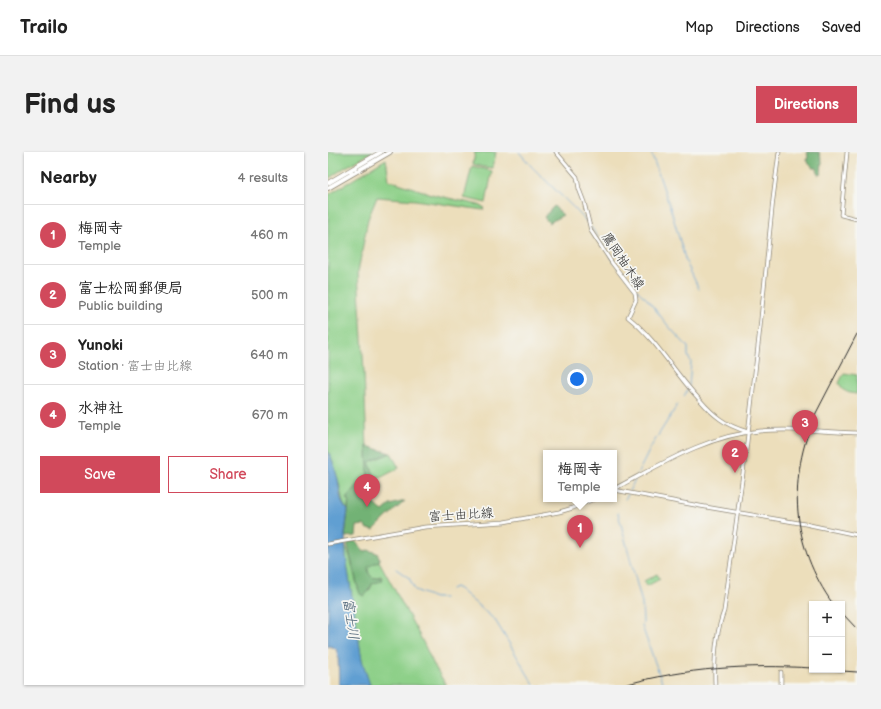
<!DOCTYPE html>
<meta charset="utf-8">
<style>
body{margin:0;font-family:"Balsamiq Sans","Klee One",sans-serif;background:#f2f2f2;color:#222}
.controls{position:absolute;right:12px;bottom:12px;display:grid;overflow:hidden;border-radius:0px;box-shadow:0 1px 3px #0004}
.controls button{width:36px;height:36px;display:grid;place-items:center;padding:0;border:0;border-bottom:1px solid #e0e0e0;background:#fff;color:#222;font:20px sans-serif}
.you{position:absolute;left:249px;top:227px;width:14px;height:14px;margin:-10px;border:3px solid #fff;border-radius:50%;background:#1a73e8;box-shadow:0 0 0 6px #1a73e833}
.badge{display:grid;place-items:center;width:26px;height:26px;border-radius:50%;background:#d1495b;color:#fff;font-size:13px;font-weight:700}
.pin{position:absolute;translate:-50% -33px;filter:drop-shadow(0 1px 2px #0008)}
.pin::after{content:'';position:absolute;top:21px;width:14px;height:12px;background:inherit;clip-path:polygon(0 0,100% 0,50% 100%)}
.popup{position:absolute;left:215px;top:298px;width:74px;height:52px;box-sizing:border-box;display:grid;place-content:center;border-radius:0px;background:#fff;filter:drop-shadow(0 1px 3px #0005);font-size:13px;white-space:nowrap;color:#767676}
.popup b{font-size:15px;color:#222}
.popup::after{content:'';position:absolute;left:50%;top:100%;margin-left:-8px;border:8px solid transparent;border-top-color:#fff}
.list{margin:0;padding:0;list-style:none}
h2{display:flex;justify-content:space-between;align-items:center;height:52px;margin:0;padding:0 16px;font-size:17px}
h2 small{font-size:13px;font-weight:400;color:#767676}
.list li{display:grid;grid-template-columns:26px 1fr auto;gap:12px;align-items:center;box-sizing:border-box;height:60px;padding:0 16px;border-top:1px solid #e0e0e0}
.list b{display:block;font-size:15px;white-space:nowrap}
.list p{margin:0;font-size:13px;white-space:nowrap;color:#767676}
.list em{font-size:13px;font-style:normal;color:#767676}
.actions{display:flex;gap:8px;padding:12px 16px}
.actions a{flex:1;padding:9px 0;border:1px solid #d1495b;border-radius:0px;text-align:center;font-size:14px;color:#d1495b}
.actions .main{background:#d1495b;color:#fff}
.map{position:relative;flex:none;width:529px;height:533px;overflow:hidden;border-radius:0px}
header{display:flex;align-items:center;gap:24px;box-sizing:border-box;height:56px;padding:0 20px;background:#fff;border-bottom:1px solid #e0e0e0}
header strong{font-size:19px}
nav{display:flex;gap:22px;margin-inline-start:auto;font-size:14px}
.intro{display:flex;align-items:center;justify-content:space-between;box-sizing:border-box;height:96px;padding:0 24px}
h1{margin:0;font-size:28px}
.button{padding:10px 18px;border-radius:0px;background:#d1495b;color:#fff;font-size:14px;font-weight:700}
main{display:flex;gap:24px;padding:0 24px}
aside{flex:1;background:#fff;border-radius:0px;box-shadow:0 1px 3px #0004}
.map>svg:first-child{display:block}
.green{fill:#8ed089;stroke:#5c7e5a}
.forest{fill:#72b275;stroke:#4e6e50}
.water{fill:#609fd2;stroke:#46657e}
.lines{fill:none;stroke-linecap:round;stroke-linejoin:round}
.stream{stroke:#609fd2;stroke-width:1}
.tertiary-casing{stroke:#8c8473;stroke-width:4.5}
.secondary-casing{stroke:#8c8473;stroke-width:4.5}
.motorway-casing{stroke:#8c8473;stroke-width:5.5}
.tertiary{stroke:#fff;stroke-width:3}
.secondary{stroke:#fff;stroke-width:3}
.motorway{stroke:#fff;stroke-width:4}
.rail{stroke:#2b2b2b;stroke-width:1}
.labels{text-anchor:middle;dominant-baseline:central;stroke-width:3.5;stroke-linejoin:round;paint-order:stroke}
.street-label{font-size:13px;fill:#2b2b2b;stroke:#f6f6f2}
.water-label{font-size:14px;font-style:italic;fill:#40596e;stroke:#f6f6f2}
</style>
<header>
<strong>Trailo</strong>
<nav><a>Map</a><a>Directions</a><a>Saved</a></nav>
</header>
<div class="intro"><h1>Find us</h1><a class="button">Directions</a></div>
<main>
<aside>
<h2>Nearby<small>4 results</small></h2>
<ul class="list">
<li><span class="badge">1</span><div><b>梅岡寺</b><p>Temple</p></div><em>460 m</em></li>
<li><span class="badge">2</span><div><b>富士松岡郵便局</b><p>Public building</p></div><em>500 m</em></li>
<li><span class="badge">3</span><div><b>Yunoki</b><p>Station · 富士由比線</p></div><em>640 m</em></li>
<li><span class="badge">4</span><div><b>水神社</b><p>Temple</p></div><em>670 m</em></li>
</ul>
<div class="actions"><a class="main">Save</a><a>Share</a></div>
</aside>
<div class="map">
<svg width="529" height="533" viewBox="0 0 529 533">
<rect width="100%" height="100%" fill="#f6f6f2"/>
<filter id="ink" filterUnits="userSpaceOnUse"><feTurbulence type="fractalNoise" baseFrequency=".025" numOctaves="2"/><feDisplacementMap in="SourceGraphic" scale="8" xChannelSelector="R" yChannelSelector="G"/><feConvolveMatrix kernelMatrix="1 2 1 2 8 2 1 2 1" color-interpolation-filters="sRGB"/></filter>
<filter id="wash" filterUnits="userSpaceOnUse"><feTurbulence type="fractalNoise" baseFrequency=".012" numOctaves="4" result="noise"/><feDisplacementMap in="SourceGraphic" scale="16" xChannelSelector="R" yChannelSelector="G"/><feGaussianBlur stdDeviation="0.9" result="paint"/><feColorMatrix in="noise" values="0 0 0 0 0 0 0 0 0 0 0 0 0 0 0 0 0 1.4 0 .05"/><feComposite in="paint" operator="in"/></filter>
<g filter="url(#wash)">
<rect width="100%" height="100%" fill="#ecdebb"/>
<g class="green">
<path d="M 0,0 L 45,0 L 16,16 L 0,27 Z"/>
<path d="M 147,0 L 168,0 L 165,16 L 155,15 L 145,12 Z"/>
<path d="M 58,7 L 61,28 L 107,43 L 151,53 L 157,56 L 155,58 L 87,48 L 49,45 L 40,67 L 30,120 L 36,220 L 40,324 L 29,334 L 18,347 L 21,349 L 19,358 L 15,351 L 11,331 L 0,301 L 0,43 Z"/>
<path d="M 144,14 L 164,19 L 158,51 L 136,46 Z"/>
<path d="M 516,221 L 529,223 L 529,242 C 519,241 516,240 511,231 Z"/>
<path d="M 63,301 L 71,316 L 48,328 L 41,310 Z"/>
<path d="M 17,392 L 22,405 L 30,436 L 33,442 L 36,444 L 41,439 L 45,431 L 52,429 L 55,427 L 53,424 L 45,426 L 42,424 L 38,415 L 51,409 L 94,488 L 106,513 L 118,533 L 40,533 L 19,448 Z"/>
<path d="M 329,422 L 332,427 L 319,434 L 316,429 Z"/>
</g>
<g class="forest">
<path d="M 479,0 L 491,0 L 494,10 L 493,22 L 490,23 L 489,16 L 485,16 L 481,12 L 479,7 L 480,5 Z"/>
<path d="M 226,54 L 235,63 L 221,71 L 216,65 Z"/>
<path d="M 39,294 L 62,301 L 41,310 L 42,313 L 48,329 L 53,330 C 55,337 54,341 47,343 L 43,348 L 44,351 L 55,359 L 62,353 L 77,349 L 59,365 L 46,378 L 39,377 L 36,373 L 29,374 L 28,384 L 17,385 L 21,349 L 18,347 L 30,333 L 40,324 Z"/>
<path d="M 28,389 L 32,395 L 36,400 L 40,398 L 49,401 L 52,407 L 51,409 L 40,415 C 40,420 41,424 46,426 L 52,425 L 54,426 L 54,429 L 45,431 L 38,442 L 36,444 L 32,442 L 30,436 L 19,390 Z"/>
</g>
<path class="water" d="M 0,299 C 5,307 7,318 10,327 C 12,337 11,351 20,358 L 17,382 L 18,405 L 34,508 L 42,533 L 11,533 L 10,504 L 8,497 L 2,494 L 0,495 Z"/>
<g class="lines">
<g class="stream">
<path d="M 191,0 L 204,15 L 247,57 L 260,71"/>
<path d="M 323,0 L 343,58 L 358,110 L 371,137"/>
<path d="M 263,75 L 283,105 L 307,136 L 313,142 L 318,146 L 342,176 L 360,195 L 360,204 L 363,210 L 361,234"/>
<path d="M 356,244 L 360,237"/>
<path d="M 309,323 L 324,293 L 350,252"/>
<path d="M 301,339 L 307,328"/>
<path d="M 297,347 L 300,342"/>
<path d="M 290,361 L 314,451 L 315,470 L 314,474 L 335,533"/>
<path d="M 68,417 L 81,426 L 87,438 L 107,446 L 116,446"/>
<path d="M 123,437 L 127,435 L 131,437 L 167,468 L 181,491 L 206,533"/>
</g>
</g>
</g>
<g filter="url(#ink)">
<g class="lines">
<g class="tertiary-casing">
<g id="tertiary">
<path d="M 519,0 L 513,63 L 529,67"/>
<path d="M 286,338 L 372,354 L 477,372 L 529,383"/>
<path d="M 387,533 C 386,508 387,483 396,459 L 418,299 L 432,176 L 445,47 L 451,0"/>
<path d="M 453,533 L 453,520"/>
</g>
</g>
<g class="secondary-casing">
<g id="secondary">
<path d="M 228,0 L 249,25 L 251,37 L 256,50 L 263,79 L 284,111 L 307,141 L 308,148 L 300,165 C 329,188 347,222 372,248 C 378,255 385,262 392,267 C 400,273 410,277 420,280"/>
<path d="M 286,337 C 332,313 379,283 432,279 C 464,276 497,280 529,281"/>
<path d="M 0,392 L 97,375 L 176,370 L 231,360 L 245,356 L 266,347"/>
</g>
</g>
<g class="motorway-casing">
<g id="motorway">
<path d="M 0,31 L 53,0"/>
<path d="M 0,36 L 62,0"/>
</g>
</g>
<use href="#tertiary" class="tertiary"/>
<use href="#secondary" class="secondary"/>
<use href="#motorway" class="motorway"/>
<g class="rail">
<path d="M 505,452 C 463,393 459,327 488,261 L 529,182"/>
<path d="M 514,461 L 529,477"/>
<path d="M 499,518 L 529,520"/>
<path d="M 296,533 C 357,516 421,512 484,516"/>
</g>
</g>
</g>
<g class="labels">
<g class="street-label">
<text transform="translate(295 109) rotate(56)">鷹岡柚木線</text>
<text transform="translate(133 363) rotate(-4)">富士由比線</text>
</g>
<g class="water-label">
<text transform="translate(23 467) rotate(82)">富士川</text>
</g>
</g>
</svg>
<div class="controls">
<button>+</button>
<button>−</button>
</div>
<div class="you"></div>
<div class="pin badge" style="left:252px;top:396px">1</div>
<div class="popup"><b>梅岡寺</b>Temple</div>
<div class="pin badge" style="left:407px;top:321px">2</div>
<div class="pin badge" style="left:477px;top:291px">3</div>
<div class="pin badge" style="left:39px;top:355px">4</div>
</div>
</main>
